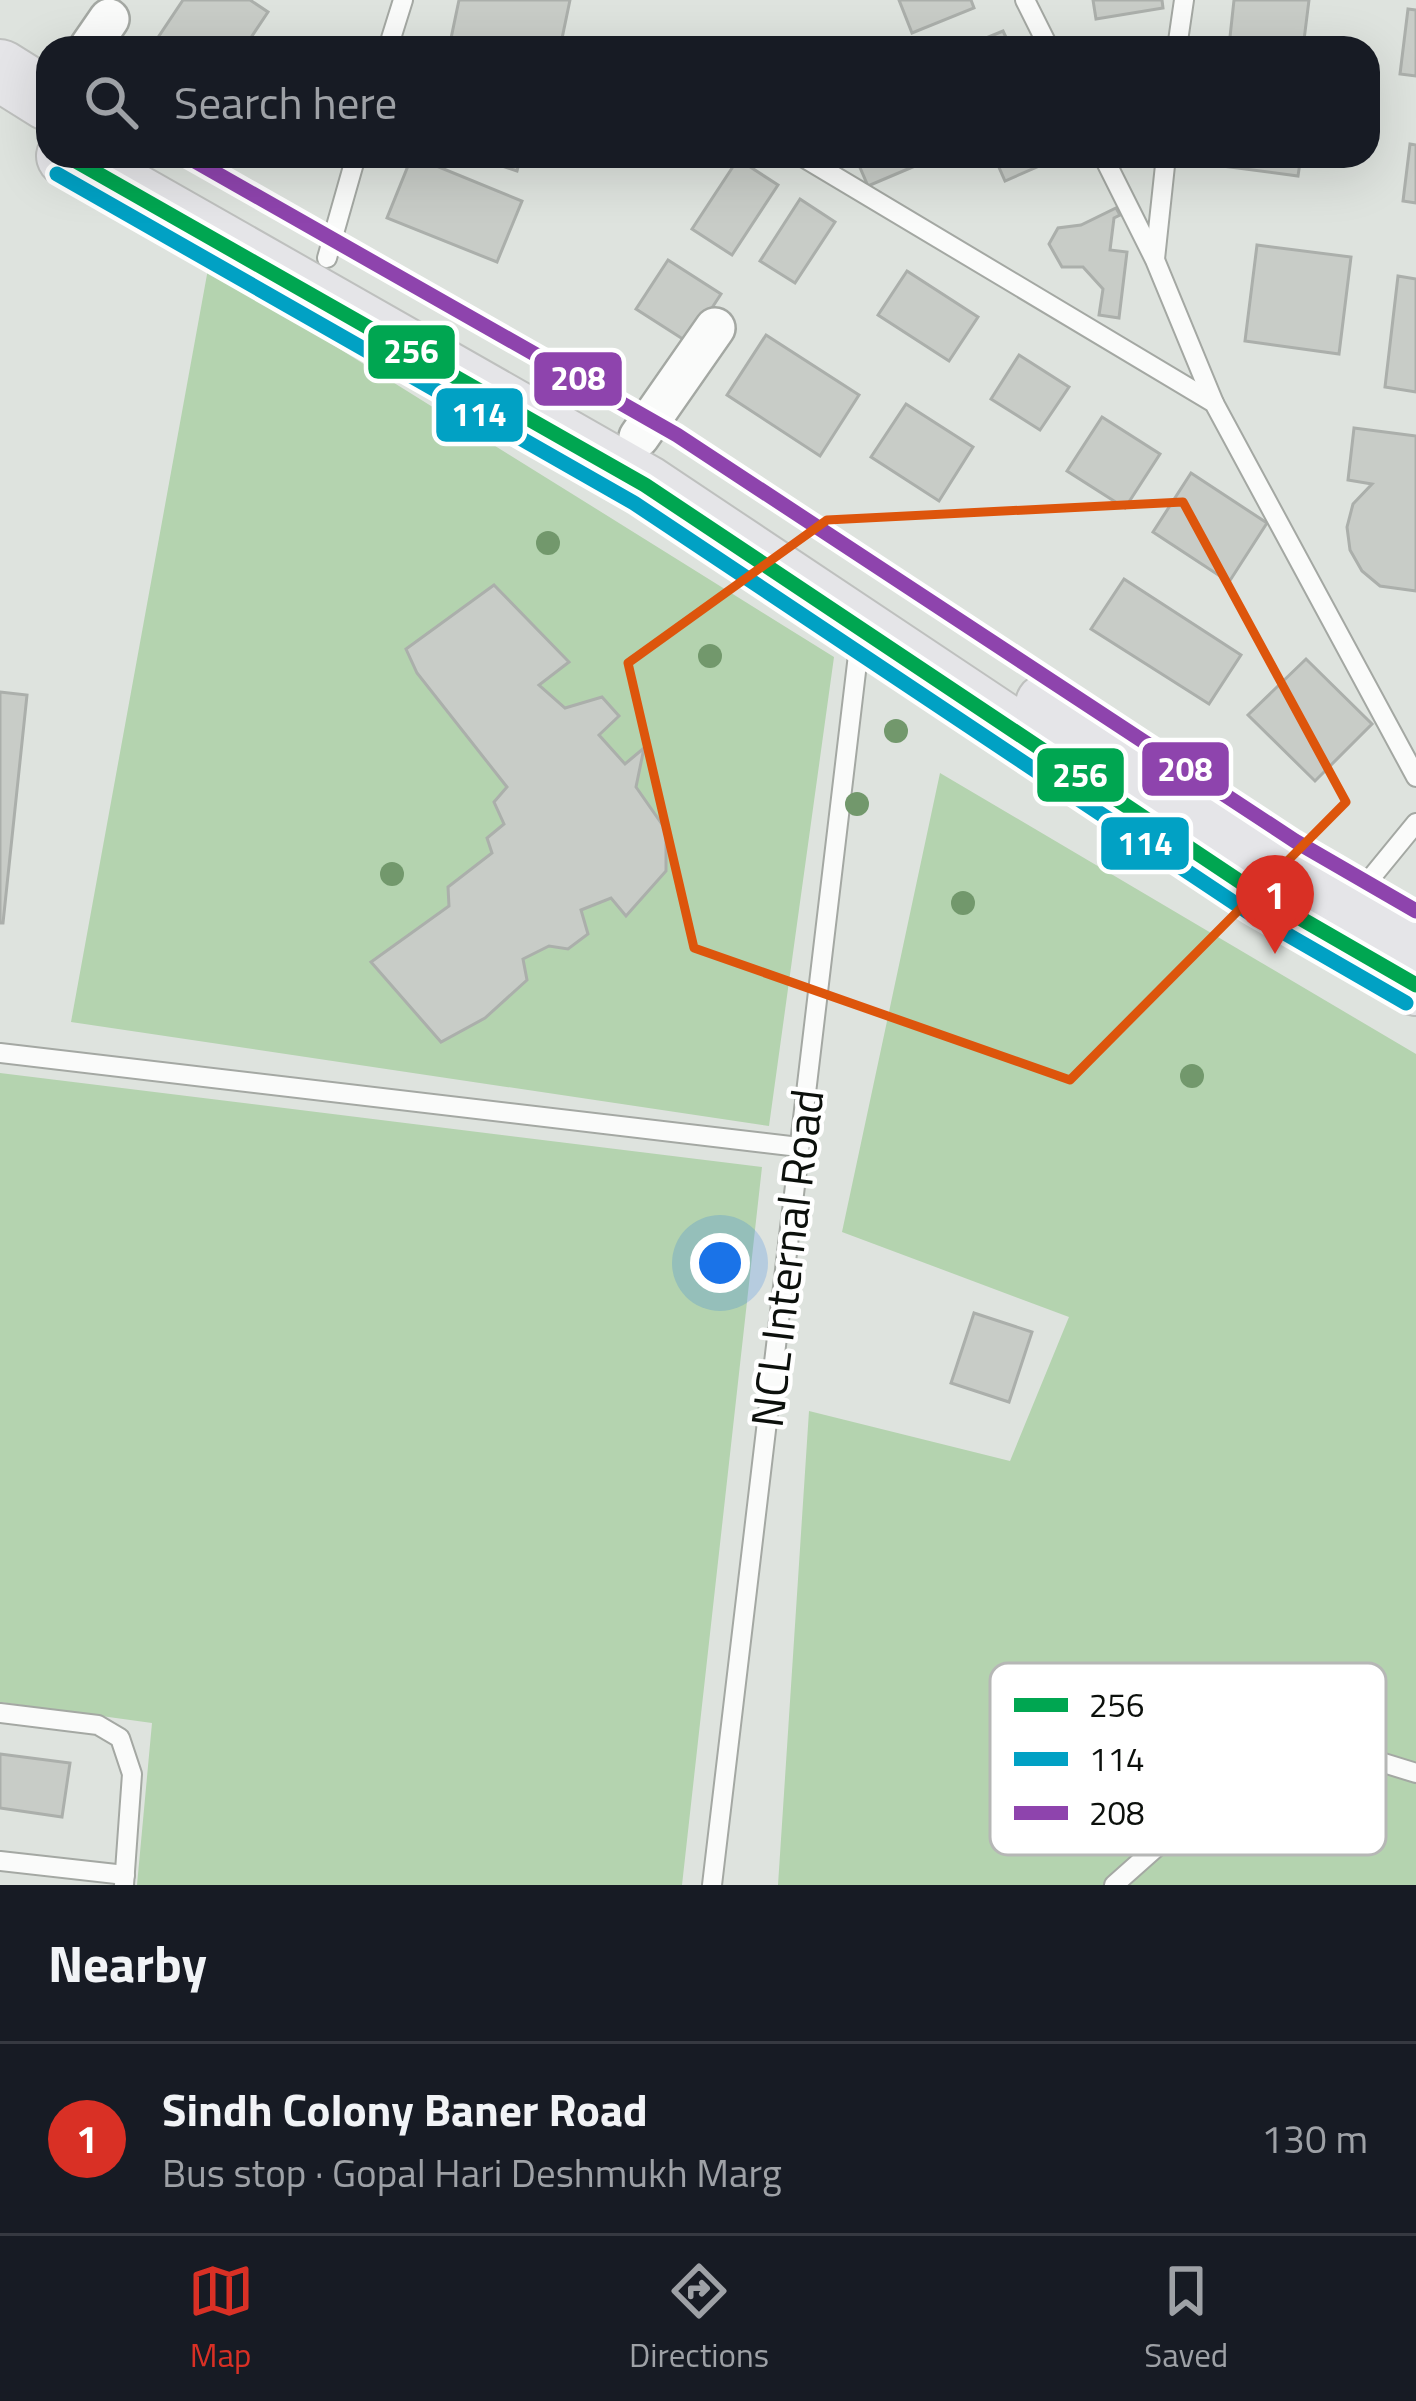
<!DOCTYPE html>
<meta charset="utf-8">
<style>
body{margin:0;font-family:"Titillium Web",sans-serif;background:#20242c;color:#f1f3f6}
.you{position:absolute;left:720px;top:1263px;width:42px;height:42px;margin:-30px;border:9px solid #fff;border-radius:50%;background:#1a73e8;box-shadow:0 0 0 18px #1a73e833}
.badge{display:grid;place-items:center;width:78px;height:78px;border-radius:50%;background:#d93025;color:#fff;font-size:39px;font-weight:700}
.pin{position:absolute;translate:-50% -99px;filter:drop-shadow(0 3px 6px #0008)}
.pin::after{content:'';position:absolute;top:63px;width:42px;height:36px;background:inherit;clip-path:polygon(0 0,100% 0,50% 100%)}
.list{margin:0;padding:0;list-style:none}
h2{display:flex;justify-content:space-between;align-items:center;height:156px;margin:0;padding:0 48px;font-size:51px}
h2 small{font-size:39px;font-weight:400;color:#9ea1a6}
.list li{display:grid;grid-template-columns:78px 1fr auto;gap:36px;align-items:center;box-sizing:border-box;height:192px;padding:0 48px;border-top:3px solid #363941}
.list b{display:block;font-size:45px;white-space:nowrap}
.list p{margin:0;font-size:39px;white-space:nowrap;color:#9ea1a6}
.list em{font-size:39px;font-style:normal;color:#9ea1a6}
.icon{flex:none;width:66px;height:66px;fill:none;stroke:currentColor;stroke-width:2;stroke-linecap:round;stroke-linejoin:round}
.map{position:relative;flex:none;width:1416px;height:1885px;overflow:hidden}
.search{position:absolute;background:#171b24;box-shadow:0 12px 48px #0002;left:36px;right:36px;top:36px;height:132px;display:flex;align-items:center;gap:30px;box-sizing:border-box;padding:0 42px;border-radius:36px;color:#9ea1a6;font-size:45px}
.sheet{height:348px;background:#171b24}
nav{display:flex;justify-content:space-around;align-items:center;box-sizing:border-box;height:168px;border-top:3px solid #363941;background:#171b24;font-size:33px;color:#9ea1a6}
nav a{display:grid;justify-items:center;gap:6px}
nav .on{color:#d93025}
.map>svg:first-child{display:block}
.green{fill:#b4d3af}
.building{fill:#c8ccc7;stroke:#abafab;stroke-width:3}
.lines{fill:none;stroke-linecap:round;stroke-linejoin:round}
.lane-casing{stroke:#a4a8a3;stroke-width:22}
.street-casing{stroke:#a4a8a3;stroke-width:44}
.primary-casing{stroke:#bec0be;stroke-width:64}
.lane{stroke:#fafbfa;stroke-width:18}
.street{stroke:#fafbfa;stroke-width:39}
.primary{stroke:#e5e5e8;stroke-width:60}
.bus-1-casing{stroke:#fff;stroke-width:24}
.bus-2-casing{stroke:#fff;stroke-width:24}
.bus-3-casing{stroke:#fff;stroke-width:24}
.bus-1{stroke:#00a651;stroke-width:15}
.bus-2{stroke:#01a1c4;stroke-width:15}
.bus-3{stroke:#8e44ad;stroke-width:15}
.tree{fill:#72986c}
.marked{fill:none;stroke:#dd550c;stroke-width:9;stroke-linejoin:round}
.labels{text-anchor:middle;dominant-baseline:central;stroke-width:9;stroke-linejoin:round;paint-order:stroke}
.street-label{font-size:45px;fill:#0c100c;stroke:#fff}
.key{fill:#fff;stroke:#b6b7b6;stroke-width:3}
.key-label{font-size:33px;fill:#0c100c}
.line-badge{stroke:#fff;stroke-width:4.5}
.badge-label{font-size:33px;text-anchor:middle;font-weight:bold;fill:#fff}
</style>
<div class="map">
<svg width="1416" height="1885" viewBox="0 0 1416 1885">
<rect width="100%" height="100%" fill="#dee3de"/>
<g class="green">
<path d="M 210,258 L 253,295 L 834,657 L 769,1126 L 71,1022 Z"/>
<path d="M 940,773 L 1416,1054 L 1416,1885 L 778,1885 L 809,1411 L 1010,1461 L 1069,1317 L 842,1232 Z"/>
<path d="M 0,1073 L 762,1167 L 682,1885 L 137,1885 L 152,1723 L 0,1702 Z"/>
</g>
<g class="building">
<path d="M 183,0 L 250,0 L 268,12 L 244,48 L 151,48 Z"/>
<path d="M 459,0 L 570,0 L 560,48 L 449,48 Z"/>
<path d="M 899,0 L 971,0 L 974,8 L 912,33 Z"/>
<path d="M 1093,0 L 1162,0 L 1163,8 L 1096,19 Z"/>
<path d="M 1234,0 L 1309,0 L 1303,48 L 1229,46 Z"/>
<path d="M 1408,9 L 1416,10 L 1416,76 L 1400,74 Z"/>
<path d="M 1003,31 L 1011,48 L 962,48 Z"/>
<path d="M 1410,144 L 1416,145 L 1416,203 L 1403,201 Z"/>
<path d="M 412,156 L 522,201 L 497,262 L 387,218 Z"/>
<path d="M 472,156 L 521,156 L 517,171 Z"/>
<path d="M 855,156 L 928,156 L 929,160 L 868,186 Z"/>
<path d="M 994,156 L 1053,156 L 1055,159 L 1005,181 Z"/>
<path d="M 1224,156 L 1301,156 L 1298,176 L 1222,166 Z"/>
<path d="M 738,159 L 778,185 L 732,255 L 692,229 Z"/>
<path d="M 800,199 L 835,222 L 795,283 L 760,261 Z"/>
<path d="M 1116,208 L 1120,215 L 1114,218 L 1110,250 L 1127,252 L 1119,318 L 1099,315 L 1103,289 L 1083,267 L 1062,267 L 1049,244 L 1058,228 L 1081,225 Z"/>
<path d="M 1257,245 L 1351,257 L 1339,354 L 1245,341 Z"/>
<path d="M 668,260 L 721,294 L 689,343 L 636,309 Z"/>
<path d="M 907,271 L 978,317 L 949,361 L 878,315 Z"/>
<path d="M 1398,276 L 1416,279 L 1416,392 L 1385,387 Z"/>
<path d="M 766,335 L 859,395 L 820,456 L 727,395 Z"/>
<path d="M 1019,355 L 1069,387 L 1040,430 L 991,399 Z"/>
<path d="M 906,404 L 973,447 L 939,501 L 871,457 Z"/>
<path d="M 1102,417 L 1160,454 L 1125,508 L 1067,471 Z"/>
<path d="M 1354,428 L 1416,436 L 1416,591 L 1380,586 L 1362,571 L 1350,550 L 1347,527 L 1353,504 L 1372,484 L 1348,480 Z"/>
<path d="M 1191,473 L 1267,523 L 1229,582 L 1153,532 Z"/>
<path d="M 1124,579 L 1241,655 L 1209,704 L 1091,629 Z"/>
<path d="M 494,585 L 569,662 L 539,685 L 565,708 L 602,697 L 619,716 L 599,735 L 625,764 L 644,748 L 636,787 L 666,830 L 666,871 L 626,916 L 611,898 L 581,910 L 588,934 L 568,949 L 549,946 L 523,959 L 527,980 L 485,1018 L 441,1042 L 371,962 L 449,906 L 448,887 L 492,853 L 487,838 L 504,824 L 494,802 L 507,787 L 417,673 L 406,649 Z"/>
<path d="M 1306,659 L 1372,724 L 1315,781 L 1248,715 Z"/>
<path d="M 0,692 L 27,695 L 3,923 L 0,923 Z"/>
<path d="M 974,1313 L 1032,1332 L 1009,1402 L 951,1383 Z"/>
<path d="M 0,1754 L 70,1763 L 62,1817 L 0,1808 Z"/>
</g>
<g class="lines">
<g class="lane-casing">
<g id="lane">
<path d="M 1025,0 L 1049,48"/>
<path d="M 388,48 L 403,0"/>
<path d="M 1177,48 L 1184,0"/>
<path d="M 801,156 L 1214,403 L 1416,777"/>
<path d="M 1103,156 L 1155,260 L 1214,403"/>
<path d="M 327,258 L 356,156"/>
<path d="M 1155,259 L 1166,156"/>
<path d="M 1357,895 L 1416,823"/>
<path d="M 0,1053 L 799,1147"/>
<path d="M 0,1713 L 98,1725 L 120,1738 L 132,1774 L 124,1885"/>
<path d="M 0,1861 L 125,1875"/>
<path d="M 712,1885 L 860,638"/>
<path d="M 1114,1885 L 1231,1781 L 1319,1743 L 1416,1773"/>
</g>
</g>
<g class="street-casing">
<g id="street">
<path d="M 89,48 L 109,19"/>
<path d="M 639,437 L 715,328"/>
</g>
</g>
<g class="primary-casing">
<g id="primary">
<path d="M 0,70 L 48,100"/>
<path d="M 67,156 L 645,485 L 1260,895 L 1416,985"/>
<path d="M 1046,704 L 1284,859 L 1416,935"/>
</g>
</g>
<use href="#lane" class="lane"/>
<use href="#street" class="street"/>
<use href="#primary" class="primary"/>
<g class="bus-1-casing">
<path id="bus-1" d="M 67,156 L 645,485 L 1260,895 L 1416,985"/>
</g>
<g class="bus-2-casing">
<path id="bus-2" d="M 57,174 L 634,503 L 1248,912 L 1406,1003"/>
</g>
<g class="bus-3-casing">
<path id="bus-3" d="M 186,156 L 677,435 L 1295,841 L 1416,911"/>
</g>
<use href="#bus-1" class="bus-1"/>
<use href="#bus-2" class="bus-2"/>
<use href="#bus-3" class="bus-3"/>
</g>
<g class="tree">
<circle cx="548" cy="543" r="12"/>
<circle cx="710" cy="656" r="12"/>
<circle cx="896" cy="731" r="12"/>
<circle cx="857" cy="804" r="12"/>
<circle cx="392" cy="874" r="12"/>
<circle cx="963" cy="903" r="12"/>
<circle cx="1192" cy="1076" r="12"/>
</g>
<path class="marked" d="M 1183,502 L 1346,802 L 1070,1080 L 694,948 L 628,663 L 827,520 Z"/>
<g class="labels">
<g class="street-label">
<text transform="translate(786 1258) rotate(-83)">NCL Internal Road</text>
</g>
</g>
<rect x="990" y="1663" width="396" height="192" rx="18" class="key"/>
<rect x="1014" y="1698" width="54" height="14" fill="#00a651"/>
<rect x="1014" y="1752" width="54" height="14" fill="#01a1c4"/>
<rect x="1014" y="1806" width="54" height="14" fill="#8e44ad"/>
<g class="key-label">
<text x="1089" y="1717">256</text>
<text x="1089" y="1771">114</text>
<text x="1089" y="1825">208</text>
</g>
<g class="line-badge">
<rect x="366" y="323" width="91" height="58" rx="12" fill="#00a651"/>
<rect x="532" y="350" width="92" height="58" rx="12" fill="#8e44ad"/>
<rect x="434" y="386" width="91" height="58" rx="12" fill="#01a1c4"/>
<rect x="1140" y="740" width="91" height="58" rx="12" fill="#8e44ad"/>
<rect x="1035" y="746" width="91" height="58" rx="12" fill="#00a651"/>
<rect x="1099" y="815" width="92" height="57" rx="12" fill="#01a1c4"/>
</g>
<g class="badge-label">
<text x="411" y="363">256</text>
<text x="578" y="390">208</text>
<text x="479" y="426">114</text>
<text x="1185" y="781">208</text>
<text x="1080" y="787">256</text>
<text x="1145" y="855">114</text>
</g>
</svg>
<div class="you"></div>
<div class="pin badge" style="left:1275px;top:954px">1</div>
<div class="search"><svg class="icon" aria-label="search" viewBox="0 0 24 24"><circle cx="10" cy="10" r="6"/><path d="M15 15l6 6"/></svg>Search here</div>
</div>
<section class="sheet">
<h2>Nearby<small></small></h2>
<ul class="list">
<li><span class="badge">1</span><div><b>Sindh Colony Baner Road</b><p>Bus stop · Gopal Hari Deshmukh Marg</p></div><em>130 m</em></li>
</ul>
</section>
<nav>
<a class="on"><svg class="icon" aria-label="map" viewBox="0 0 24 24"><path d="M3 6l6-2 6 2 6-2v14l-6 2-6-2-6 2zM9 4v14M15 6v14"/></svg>Map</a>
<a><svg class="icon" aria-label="directions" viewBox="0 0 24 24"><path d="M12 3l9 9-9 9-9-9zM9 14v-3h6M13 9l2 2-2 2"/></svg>Directions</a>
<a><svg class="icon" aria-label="saved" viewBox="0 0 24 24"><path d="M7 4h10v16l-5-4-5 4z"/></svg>Saved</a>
</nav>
